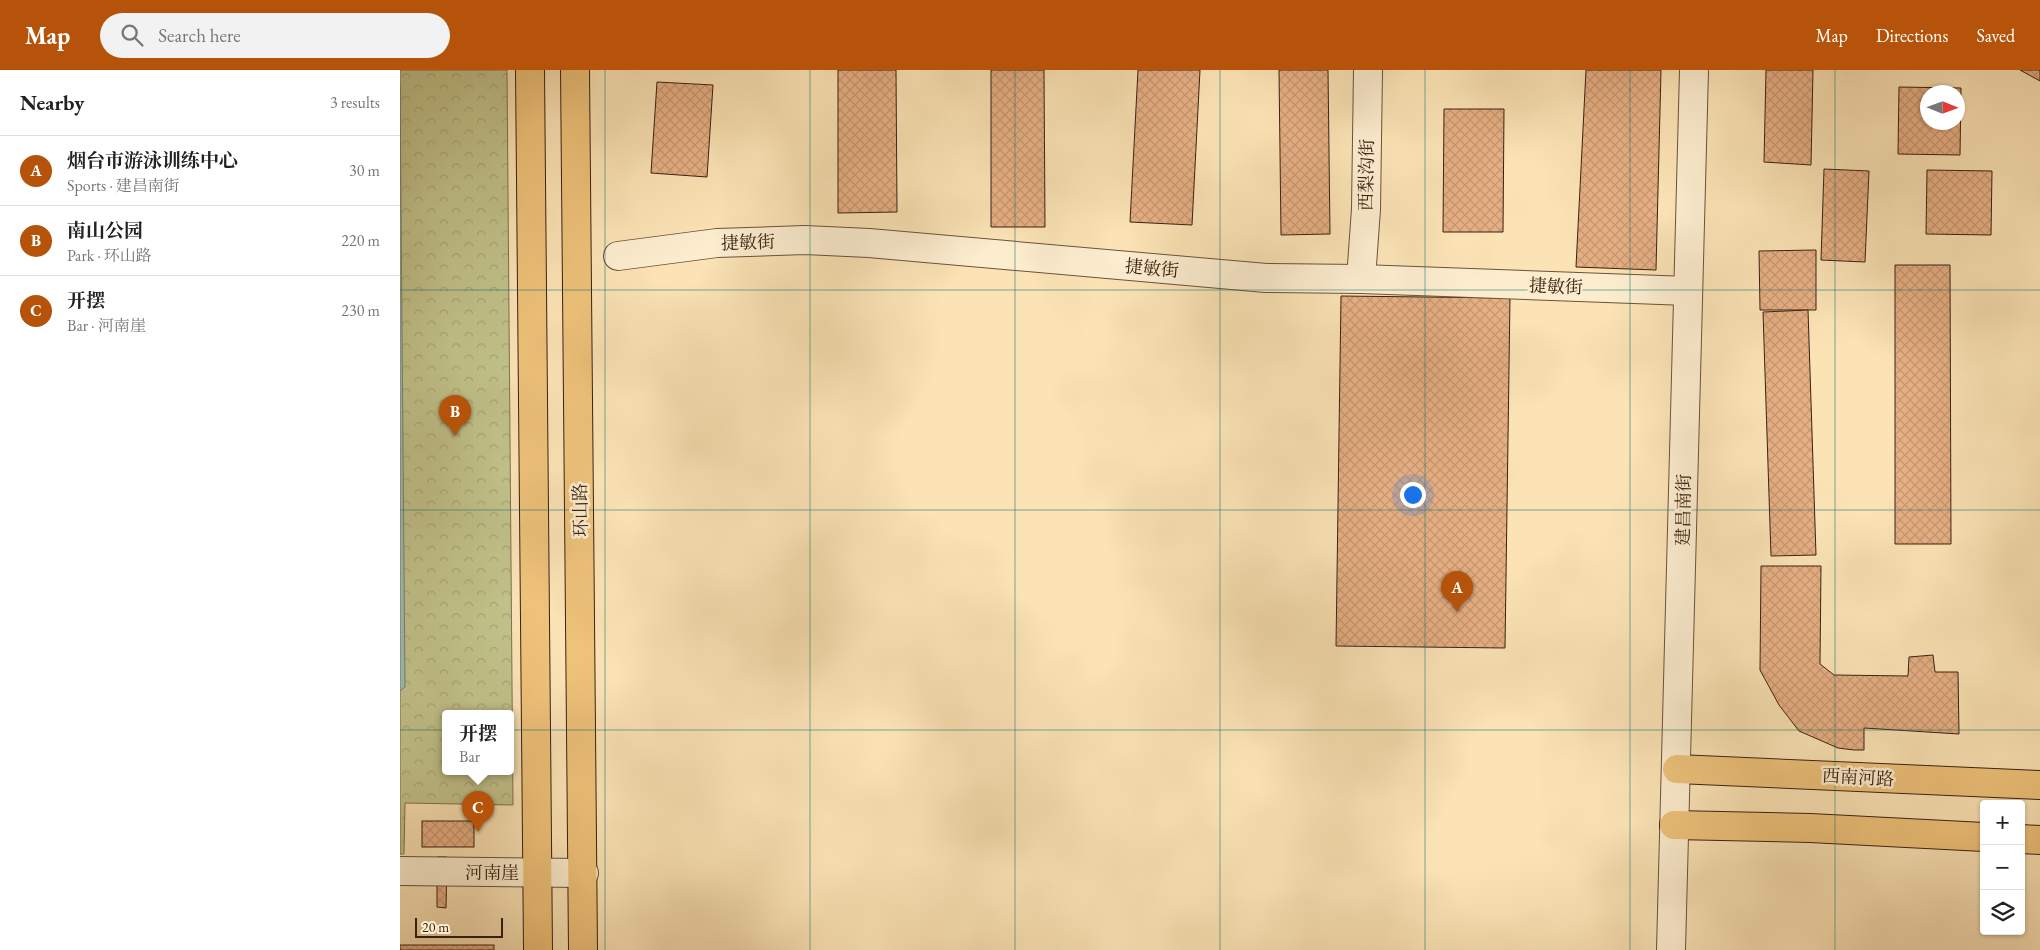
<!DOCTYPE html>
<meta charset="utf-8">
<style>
body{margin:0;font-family:"EB Garamond","Noto Serif SC",serif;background:#f2f2f2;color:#222}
.controls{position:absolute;right:15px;bottom:15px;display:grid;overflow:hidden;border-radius:5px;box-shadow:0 1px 4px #0004}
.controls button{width:45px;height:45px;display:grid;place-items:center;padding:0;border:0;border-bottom:1px solid #e0e0e0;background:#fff;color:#222;font:25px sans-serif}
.compass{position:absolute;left:1520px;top:15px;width:45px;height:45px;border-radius:50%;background:#fff;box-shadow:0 1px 4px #0004;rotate:91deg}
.scale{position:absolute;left:15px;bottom:12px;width:88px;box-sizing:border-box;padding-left:5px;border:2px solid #392112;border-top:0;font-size:14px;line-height:18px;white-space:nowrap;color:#392112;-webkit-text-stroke:4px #fcedcf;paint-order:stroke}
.you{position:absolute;left:1012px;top:424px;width:18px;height:18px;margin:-12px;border:4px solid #fff;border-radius:50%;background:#1a73e8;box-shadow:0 0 0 8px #1a73e833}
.badge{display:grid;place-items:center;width:32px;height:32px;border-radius:50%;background:#b45309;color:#fff;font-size:16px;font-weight:700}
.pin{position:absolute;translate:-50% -41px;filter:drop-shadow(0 1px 2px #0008)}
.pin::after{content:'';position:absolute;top:26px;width:18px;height:15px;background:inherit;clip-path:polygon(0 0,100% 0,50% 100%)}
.popup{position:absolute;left:42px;top:640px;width:72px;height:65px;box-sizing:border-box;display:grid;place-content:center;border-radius:5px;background:#fff;filter:drop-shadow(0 1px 4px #0005);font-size:16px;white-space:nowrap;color:#767676}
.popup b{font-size:19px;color:#222}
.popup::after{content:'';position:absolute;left:50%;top:100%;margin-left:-10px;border:10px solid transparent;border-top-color:#fff}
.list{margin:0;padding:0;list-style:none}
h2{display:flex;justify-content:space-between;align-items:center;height:65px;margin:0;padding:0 20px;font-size:21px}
h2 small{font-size:16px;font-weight:400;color:#767676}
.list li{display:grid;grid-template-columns:32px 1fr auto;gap:15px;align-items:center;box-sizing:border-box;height:70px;padding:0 20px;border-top:1px solid #e0e0e0}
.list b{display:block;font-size:19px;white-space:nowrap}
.list p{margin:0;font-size:16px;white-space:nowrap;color:#767676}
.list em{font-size:16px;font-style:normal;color:#767676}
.icon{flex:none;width:28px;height:28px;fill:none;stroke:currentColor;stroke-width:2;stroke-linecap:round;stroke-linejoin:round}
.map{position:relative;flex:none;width:1640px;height:880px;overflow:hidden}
header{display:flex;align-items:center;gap:30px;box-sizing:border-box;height:70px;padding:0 25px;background:#b45309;color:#fff}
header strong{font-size:24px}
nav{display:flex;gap:28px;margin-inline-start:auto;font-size:18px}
.search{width:350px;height:45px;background:#f2f2f2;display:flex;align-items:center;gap:12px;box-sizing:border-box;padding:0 18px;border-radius:28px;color:#767676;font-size:19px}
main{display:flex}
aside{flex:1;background:#fff}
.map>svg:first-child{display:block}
.forest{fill:url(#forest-crowns);stroke:#7e724e;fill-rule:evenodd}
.water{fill:#9fbeb2;stroke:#767f72}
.building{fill:url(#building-cross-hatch);stroke:#392112;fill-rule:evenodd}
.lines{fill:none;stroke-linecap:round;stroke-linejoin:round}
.minor-casing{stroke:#6a523b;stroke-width:30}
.major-casing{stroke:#392112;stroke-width:30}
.minor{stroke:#fcedcf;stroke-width:28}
.major{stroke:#eec27a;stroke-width:28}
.grid{fill:none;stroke:#0f766e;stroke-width:1;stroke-opacity:0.55}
.labels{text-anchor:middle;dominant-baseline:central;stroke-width:5;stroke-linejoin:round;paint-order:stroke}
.street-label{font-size:18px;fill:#392112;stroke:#fcedcf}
</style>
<header>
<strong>Map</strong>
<div class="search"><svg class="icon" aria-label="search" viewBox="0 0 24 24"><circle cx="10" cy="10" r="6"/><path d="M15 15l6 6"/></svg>Search here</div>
<nav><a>Map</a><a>Directions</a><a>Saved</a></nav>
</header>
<main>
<aside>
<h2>Nearby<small>3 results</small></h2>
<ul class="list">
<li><span class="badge">A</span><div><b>烟台市游泳训练中心</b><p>Sports · 建昌南街</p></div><em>30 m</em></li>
<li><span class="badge">B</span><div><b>南山公园</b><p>Park · 环山路</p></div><em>220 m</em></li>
<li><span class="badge">C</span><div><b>开摆</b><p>Bar · 河南崖</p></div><em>230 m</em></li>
</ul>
</aside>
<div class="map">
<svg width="1640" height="880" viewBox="0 0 1640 880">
<defs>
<pattern id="forest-crowns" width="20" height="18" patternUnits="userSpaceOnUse" patternTransform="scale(1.25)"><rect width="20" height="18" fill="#c2c38b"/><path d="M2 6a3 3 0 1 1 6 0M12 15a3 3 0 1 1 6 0" fill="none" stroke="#a7a777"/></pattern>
<pattern id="building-cross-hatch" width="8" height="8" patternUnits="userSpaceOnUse" patternTransform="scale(1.25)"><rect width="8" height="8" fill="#e7b084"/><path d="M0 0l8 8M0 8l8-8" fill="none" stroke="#c79771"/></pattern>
</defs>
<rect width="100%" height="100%" fill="#fbe3b5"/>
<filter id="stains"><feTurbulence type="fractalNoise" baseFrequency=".004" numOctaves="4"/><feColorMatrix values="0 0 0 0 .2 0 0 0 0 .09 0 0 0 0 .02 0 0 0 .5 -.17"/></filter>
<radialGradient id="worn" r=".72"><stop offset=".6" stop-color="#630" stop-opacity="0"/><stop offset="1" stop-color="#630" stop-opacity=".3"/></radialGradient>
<path class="forest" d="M 0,0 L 107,0 L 113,735 L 5,733 L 4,784 L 0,784 ZM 46,643 L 110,643 L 110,701 L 46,701 Z"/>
<path class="water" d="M 0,16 L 5,617 L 0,621 Z"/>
<g class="building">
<path d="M 438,0 L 496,0 L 497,142 L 438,143 Z"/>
<path d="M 591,0 L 644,0 L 645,157 L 591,157 Z"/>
<path d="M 738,0 L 800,0 L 792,155 L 730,152 Z"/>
<path d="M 879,0 L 928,0 L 930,164 L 881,165 Z"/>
<path d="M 1186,0 L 1261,0 L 1256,200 L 1176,197 Z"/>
<path d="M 1366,0 L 1413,0 L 1411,95 L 1364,92 Z"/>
<path d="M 1620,0 L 1640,0 L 1640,11 Z"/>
<path d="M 257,12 L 313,15 L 307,107 L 251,103 Z"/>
<path d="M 1499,17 L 1561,18 L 1560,85 L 1498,84 ZM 1528,22 L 1558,22 L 1558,52 L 1528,52 Z"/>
<path d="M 1044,39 L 1104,39 L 1103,162 L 1043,162 Z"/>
<path d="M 1424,99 L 1469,101 L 1465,192 L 1421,190 Z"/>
<path d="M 1527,100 L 1592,101 L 1591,165 L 1526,164 Z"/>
<path d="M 1416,180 L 1416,240 L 1360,240 L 1359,181 Z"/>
<path d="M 1495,195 L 1550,195 L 1551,474 L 1495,474 Z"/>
<path d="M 941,226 L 1110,228 L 1105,578 L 936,576 Z"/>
<path d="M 1408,240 L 1416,485 L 1371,486 L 1363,242 Z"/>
<path d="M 1361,496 L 1421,496 L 1420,594 L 1434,605 L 1508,606 L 1509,587 L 1533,585 L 1535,602 L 1558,602 L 1559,664 L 1464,658 L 1464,680 L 1454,680 L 1438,678 L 1399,661 L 1379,635 L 1360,600 Z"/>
<rect x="22" y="751" width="52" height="26"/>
<path d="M 37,787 L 47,787 L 46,838 L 37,837 Z"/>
<rect x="0" y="875" width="94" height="5"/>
</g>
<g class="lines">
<g class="minor-casing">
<g id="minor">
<path d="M 218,186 L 317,173 L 405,170 L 469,173 L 866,208 L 961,209 L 1288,221"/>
<path d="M 961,209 L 966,139 L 968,0"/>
<path d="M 0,801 L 184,803"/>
<path d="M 1271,880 L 1294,0"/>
</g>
</g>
<g class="major-casing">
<g id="major">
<path d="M 130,0 L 138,880"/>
<path d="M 175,0 L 183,880"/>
<path d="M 1277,699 L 1640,715"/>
<path d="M 1274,755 L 1410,758 L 1584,767"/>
<path d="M 1621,769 L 1640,770"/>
</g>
</g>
<use href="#minor" class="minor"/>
<use href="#major" class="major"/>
</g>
<path class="grid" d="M 205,0 L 205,880M 410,0 L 410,880M 615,0 L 615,880M 820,0 L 820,880M 1025,0 L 1025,880M 1230,0 L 1230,880M 1435,0 L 1435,880M 0,220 L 1640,220M 0,440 L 1640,440M 0,660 L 1640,660"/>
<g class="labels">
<g class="street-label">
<text transform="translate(966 105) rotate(-89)">西梨沟街</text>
<text transform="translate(348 172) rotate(-2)">捷敏街</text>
<text transform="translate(752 198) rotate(5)">捷敏街</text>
<text transform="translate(1156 216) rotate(2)">捷敏街</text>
<text transform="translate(180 440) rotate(-91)">环山路</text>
<text transform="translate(1283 440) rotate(-89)">建昌南街</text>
<text transform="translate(1458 707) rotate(3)">西南河路</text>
<text x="92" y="802">河南崖</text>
</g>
</g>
<rect width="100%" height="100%" filter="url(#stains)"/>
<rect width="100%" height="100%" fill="url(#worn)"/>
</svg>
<div class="controls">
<button>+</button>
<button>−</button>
<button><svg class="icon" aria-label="layers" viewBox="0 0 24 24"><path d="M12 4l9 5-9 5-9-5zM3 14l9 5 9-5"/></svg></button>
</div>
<svg class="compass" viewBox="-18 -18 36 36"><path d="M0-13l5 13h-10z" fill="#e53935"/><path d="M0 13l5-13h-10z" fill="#767676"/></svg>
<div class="scale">20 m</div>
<div class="you"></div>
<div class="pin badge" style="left:1057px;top:542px">A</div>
<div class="pin badge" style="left:55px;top:366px">B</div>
<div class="pin badge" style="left:78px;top:762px">C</div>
<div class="popup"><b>开摆</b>Bar</div>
</div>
</main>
